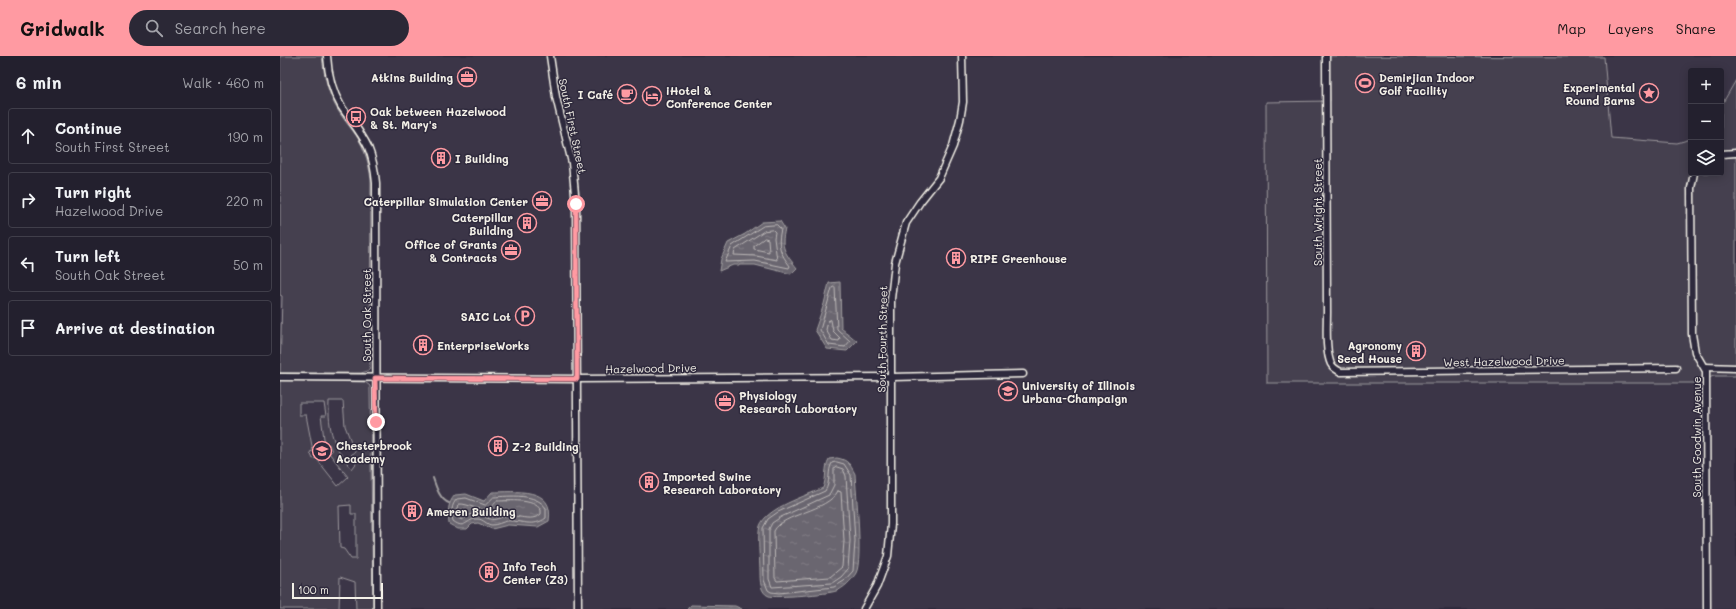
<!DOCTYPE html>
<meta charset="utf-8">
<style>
body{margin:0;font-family:Mali,sans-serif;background:#2b2836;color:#f1f3f6}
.controls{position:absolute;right:12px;top:12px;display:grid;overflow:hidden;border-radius:4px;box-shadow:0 2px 10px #0003}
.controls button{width:36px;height:36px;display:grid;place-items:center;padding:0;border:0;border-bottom:1px solid #403e4a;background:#23202e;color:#f1f3f6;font:20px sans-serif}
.scale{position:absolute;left:12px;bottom:10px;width:91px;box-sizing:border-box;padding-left:4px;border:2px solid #f4f1e8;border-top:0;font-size:11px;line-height:14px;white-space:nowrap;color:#f4f1e8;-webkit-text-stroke:3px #2f2a3d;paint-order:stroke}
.stop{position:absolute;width:12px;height:12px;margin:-9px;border:3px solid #ff9aa2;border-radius:50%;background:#fff}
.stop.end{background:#ff9aa2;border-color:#fff;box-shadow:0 1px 4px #0008}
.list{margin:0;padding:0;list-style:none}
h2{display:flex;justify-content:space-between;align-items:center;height:52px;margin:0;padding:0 16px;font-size:17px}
h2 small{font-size:13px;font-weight:400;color:#a3a3aa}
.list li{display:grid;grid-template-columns:26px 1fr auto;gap:12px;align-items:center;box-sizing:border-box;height:56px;margin:0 8px 8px;padding:0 8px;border:1px solid #403e4a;border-radius:4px}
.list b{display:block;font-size:15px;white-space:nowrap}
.list p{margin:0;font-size:13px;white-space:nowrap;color:#a3a3aa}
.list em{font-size:13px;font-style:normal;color:#a3a3aa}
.icon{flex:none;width:22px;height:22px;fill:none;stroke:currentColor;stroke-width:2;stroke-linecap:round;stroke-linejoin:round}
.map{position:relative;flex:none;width:1456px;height:553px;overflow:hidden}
header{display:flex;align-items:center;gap:24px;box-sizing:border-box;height:56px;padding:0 20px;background:#ff9aa2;color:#111}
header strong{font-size:19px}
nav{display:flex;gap:22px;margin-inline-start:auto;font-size:14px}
.search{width:280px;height:36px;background:#2b2836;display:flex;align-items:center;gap:10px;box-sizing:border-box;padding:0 14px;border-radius:22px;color:#a3a3aa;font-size:15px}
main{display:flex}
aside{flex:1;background:#23202e}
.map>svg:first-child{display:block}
.built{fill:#3b3647;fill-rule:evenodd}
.green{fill:#454050;stroke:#9c989c;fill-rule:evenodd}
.water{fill:url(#water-ripples);stroke:#a19ea0}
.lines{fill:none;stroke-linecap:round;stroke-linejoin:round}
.shore{stroke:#bdb9b8;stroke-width:1}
.stream{stroke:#a19ea0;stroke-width:2}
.minor-casing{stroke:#f4f1e8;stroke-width:9}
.minor{stroke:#2f2a3d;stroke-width:6}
.route{stroke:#ff9aa2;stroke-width:5}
.labels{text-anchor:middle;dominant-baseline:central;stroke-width:3;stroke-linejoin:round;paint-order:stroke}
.poi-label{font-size:11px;font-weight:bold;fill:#f4f1e8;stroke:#2f2a3d;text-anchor:start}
.street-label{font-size:11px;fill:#f4f1e8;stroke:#2f2a3d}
</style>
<header>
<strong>Gridwalk</strong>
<div class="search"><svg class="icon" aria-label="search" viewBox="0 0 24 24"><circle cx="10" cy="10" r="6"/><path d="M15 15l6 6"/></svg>Search here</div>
<nav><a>Map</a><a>Layers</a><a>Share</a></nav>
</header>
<main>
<aside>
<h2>6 min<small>Walk · 460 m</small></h2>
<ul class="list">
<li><svg class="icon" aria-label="ahead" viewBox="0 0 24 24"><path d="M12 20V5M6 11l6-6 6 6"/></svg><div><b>Continue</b><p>South First Street</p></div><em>190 m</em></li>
<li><svg class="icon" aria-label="right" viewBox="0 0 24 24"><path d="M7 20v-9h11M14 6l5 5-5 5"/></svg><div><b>Turn right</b><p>Hazelwood Drive</p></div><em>220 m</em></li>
<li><svg class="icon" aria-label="left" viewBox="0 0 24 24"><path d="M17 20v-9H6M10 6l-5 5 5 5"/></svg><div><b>Turn left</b><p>South Oak Street</p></div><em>50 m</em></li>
<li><svg class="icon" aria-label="arrive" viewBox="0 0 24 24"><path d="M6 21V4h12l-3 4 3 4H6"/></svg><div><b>Arrive at destination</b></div></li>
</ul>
</aside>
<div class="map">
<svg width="1456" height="553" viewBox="0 0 1456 553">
<defs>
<pattern id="water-ripples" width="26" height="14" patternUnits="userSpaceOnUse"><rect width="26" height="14" fill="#6a6670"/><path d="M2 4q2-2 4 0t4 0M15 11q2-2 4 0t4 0" fill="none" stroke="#807c84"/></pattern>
</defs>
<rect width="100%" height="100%" fill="#2f2a3d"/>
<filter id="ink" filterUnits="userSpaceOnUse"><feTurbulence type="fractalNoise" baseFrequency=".025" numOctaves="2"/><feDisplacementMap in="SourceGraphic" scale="8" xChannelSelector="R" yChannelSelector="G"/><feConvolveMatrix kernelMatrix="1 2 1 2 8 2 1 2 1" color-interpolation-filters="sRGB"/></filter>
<g filter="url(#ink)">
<path class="built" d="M 0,0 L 1456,0 L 1456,553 L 0,553 ZM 1411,15 L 1441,15 L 1441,117 L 1411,117 Z"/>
<g class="green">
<path d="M 0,0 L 42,0 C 44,20 48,39 59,56 C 67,69 79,80 84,95 C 88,105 90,115 91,125 L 90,311 L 88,315 L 81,317 L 0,317 L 2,240 L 0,239 Z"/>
<path d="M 1049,0 L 1324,1 L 1331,82 L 1397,87 L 1411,83 L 1411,117 L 1441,117 L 1441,50 L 1456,24 L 1456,320 L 1434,320 L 1415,327 L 987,327 L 986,46 L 1050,45 Z"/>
<path d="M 0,324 L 85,326 L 90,330 L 93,553 L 76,553 L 75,526 L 60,521 L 59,553 L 0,553 ZM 49,345 L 63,345 L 65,370 L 75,396 L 71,398 L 78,405 L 72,413 C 53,391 48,374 49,345 ZM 19,347 L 44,347 L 46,360 L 41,360 L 45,390 L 49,388 L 52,395 L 49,397 L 68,421 L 58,430 L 36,402 L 33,403 L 30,396 L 33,395 L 26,359 L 19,359 ZM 71,449 L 71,458 L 76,458 L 76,503 L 71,503 L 64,493 L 60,492 L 59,450 Z"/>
</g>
<g class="water">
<path d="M 500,165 L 505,173 C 500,192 505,197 517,212 L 511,218 L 475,209 L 453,209 L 439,215 L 441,203 L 448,187 L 465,178 L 482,166 Z"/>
<path d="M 560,226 L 561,272 L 577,285 L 567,295 L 547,293 L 535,274 L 544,248 L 549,227 Z"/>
<path d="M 557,402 C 568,404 570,408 575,418 C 576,436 583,504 576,517 C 572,524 563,533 556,535 C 549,538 495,542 489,540 C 480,537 480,524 480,516 C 480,506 477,479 480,470 C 486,452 526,440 543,432 C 547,422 544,412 549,403 Z"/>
<path d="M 212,436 C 235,436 275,430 269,465 L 258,471 L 228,469 L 212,473 L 198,467 L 192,468 L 187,473 L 178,473 L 169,468 C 168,456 167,448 175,439 L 186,438 L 204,445 Z"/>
<path d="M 411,549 L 455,550 L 462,553 L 407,553 Z"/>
</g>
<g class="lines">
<g class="shore">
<path d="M 497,169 L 501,173 C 497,190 500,197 510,210 L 509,212 L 475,205 L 445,206 L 452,190 L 483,170 Z"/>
<path d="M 493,174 L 495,176 L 494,182 L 497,204 L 476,200 L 454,199 L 455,194 L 484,175 Z"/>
<path d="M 485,182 L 488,183 L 489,196 L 474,193 L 474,190 Z"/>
<path d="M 555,231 L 557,273 L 570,285 L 565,291 L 549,289 L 540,274 L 552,232 Z"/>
<path d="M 551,264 L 553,275 L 560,282 L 559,285 L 552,284 L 546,274 L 548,265 Z"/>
<path d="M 557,406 L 564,408 L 571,419 L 575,485 L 573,515 L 564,525 L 554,531 L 499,537 L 491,536 L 488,534 L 484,524 L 483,472 L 488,463 L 498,456 L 545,435 C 551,426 547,415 552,407 Z"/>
<path d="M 557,411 L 563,413 L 566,420 L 570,485 L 568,513 L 561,521 L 552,527 L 492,531 L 489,523 L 489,473 L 492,467 L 501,461 L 549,439 L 554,429 L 554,413 Z"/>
<path d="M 558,435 L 561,436 L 564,485 L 562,511 L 550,521 L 497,525 L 495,522 L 494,475 C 503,457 547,456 558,435 Z"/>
<path d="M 214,441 C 230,440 256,437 266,452 L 266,462 C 253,472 241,464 227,465 C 222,466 217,469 212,469 C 207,469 203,463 198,463 C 186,462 186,475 173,465 C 171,457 171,449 177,443 L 186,442 L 205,449 Z"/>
<path d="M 217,445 C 230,445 253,442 261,454 L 261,458 C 251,467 237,458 225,460 C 221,461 214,465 210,463 C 197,459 195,453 182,464 L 178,462 L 177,456 L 179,448 C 189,447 202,458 210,452 C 213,450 215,447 217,445 Z"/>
</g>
<path class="stream" d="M 153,422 C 156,431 160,444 169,447"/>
<g class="minor-casing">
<g id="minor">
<path d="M 47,0 C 48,18 52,35 61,50 C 70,64 81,76 88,91 C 93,103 95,115 96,127 L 97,553"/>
<path d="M 270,0 L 276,41 L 292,107 L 296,148 L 298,553"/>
<path d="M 1046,0 L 1047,256 C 1047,270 1045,295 1051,308 C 1053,312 1057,314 1061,316 L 1396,312"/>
<path d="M 1441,98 L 1456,97"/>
<path d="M 1414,117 L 1411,132 L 1412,278 L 1415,296 L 1426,315 L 1427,553"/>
<path d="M 1425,311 L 1456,312"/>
<path d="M 0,321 L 297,323 L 612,321 L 743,318"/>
<path d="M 584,553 L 597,530 L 608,500 L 611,468 L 611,243 L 615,207 L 626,167 L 640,146 L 659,122 L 673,90 L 680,64 L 683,46 L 682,0"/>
</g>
</g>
<use href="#minor" class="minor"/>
</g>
</g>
<g class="lines" filter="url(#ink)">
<path class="route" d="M 96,366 L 95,322 L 297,323 L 296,148"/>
</g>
<defs>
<g id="office-ring" transform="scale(1)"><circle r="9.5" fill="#2f2a3d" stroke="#ff9aa2" stroke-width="1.5"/><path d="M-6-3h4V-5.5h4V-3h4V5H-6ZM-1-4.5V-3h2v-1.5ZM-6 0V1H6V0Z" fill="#ff9aa2"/></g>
<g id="stadium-ring" transform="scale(1)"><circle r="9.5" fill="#2f2a3d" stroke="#ff9aa2" stroke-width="1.5"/><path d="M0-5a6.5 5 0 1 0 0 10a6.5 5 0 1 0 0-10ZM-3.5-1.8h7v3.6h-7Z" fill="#ff9aa2"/></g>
<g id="sight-ring" transform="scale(1)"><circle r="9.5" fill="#2f2a3d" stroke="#ff9aa2" stroke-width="1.5"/><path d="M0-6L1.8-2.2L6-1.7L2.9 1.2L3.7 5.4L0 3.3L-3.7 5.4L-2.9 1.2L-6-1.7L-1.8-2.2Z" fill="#ff9aa2"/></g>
<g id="cafe-ring" transform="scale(1)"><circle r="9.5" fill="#2f2a3d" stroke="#ff9aa2" stroke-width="1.5"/><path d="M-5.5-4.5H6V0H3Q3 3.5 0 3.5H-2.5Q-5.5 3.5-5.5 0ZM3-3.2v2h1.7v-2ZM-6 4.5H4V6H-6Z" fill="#ff9aa2"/></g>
<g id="hotel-ring" transform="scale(1)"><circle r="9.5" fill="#2f2a3d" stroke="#ff9aa2" stroke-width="1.5"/><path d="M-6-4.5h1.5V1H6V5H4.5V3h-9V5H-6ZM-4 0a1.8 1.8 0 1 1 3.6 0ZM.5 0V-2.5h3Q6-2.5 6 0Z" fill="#ff9aa2"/></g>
<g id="bus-ring" transform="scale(1)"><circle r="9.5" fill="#2f2a3d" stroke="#ff9aa2" stroke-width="1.5"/><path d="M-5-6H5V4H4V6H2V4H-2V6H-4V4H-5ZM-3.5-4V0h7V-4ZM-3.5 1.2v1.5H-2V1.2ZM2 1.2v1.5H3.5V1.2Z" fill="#ff9aa2"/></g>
<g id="building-ring" transform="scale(1)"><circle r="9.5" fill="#2f2a3d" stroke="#ff9aa2" stroke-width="1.5"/><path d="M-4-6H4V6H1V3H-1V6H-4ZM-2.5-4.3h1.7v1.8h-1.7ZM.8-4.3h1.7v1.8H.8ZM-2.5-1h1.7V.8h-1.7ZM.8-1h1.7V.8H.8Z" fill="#ff9aa2"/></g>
<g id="parking-ring" transform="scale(1)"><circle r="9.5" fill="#2f2a3d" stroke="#ff9aa2" stroke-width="1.5"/><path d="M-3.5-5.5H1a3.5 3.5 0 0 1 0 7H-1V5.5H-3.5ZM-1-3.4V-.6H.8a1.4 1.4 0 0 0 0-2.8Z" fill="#ff9aa2"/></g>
<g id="university-ring" transform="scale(1)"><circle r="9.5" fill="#2f2a3d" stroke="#ff9aa2" stroke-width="1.5"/><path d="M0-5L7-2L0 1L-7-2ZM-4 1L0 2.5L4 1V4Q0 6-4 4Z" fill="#ff9aa2"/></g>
<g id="school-ring" transform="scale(1)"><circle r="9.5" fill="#2f2a3d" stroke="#ff9aa2" stroke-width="1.5"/><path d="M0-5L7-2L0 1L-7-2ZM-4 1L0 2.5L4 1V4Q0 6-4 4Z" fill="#ff9aa2"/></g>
</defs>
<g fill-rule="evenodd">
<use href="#office-ring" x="187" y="21"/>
<use href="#stadium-ring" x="1085" y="27"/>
<use href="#sight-ring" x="1369" y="37"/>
<use href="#cafe-ring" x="347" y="38"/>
<use href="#hotel-ring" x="372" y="40"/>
<use href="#bus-ring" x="76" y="61"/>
<use href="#building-ring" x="161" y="102"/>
<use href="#office-ring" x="262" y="145"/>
<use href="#building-ring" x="247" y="167"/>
<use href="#office-ring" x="231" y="194"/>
<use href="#building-ring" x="676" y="202"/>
<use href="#parking-ring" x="245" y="260"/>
<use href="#building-ring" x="143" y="289"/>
<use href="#building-ring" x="1136" y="295"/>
<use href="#university-ring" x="728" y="335"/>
<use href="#office-ring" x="445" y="345"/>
<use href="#building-ring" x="218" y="390"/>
<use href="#school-ring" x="42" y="395"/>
<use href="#building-ring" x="369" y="426"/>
<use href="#building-ring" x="132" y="455"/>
<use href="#building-ring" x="209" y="516"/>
</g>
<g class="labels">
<g class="poi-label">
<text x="173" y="21" text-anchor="end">Atkins Building</text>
<text x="1099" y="21">Demirjian Indoor<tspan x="1099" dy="13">Golf Facility</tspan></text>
<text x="1355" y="31" text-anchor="end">Experimental<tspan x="1355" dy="13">Round Barns</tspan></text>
<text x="386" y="34">iHotel &amp;<tspan x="386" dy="13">Conference Center</tspan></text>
<text x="333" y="38" text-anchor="end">I Café</text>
<text x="90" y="55">Oak between Hazelwood<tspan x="90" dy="13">&amp; St. Mary's</tspan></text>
<text x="175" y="102">I Building</text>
<text x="248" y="145" text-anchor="end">Caterpillar Simulation Center</text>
<text x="233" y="161" text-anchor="end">Caterpillar<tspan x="233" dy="13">Building</tspan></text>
<text x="217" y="188" text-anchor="end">Office of Grants<tspan x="217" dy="13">&amp; Contracts</tspan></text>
<text x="690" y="202">RIPE Greenhouse</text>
<text x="231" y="260" text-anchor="end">SAIC Lot</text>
<text x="157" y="289">EnterpriseWorks</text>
<text x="1122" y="289" text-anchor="end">Agronomy<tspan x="1122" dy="13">Seed House</tspan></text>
<text x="742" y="329">University of Illinois<tspan x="742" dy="13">Urbana-Champaign</tspan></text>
<text x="459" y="339">Physiology<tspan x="459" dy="13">Research Laboratory</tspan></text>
<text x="56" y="389">Chesterbrook<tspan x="56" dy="13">Academy</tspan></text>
<text x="232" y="390">Z-2 Building</text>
<text x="383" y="420">Imported Swine<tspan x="383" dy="13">Research Laboratory</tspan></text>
<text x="146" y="455">Ameren Building</text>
<text x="223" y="510">Info Tech<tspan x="223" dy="13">Center (Z3)</tspan></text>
</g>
<g class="street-label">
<text transform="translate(293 70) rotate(78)">South First Street</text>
<text transform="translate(1037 156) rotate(-90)">South Wright Street</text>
<text transform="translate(86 259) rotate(-90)">South Oak Street</text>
<text transform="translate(602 283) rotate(-89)">South Fourth Street</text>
<text transform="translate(1224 305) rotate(-1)">West Hazelwood Drive</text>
<text transform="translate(371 312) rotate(-1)">Hazelwood Drive</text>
<text transform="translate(1416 381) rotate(-90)">South Goodwin Avenue</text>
</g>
</g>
</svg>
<div class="controls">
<button>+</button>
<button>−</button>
<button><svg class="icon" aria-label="layers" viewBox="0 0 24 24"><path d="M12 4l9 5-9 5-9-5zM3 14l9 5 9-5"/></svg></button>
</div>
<div class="scale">100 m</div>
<div class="stop" style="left:296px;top:148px"></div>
<div class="stop end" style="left:96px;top:366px"></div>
</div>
</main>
